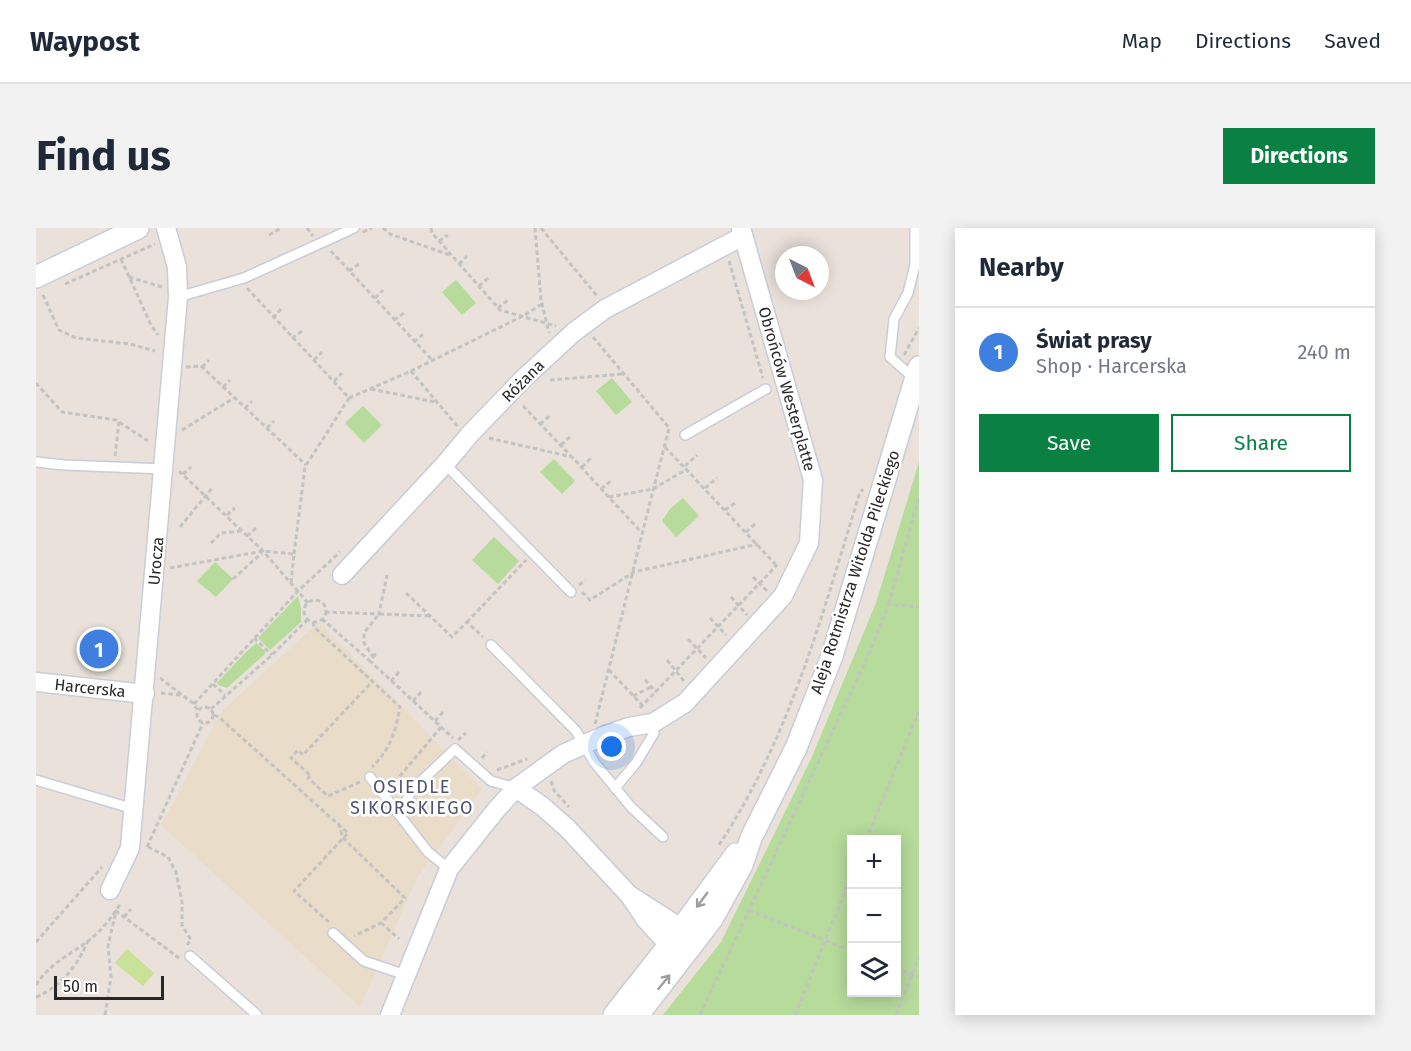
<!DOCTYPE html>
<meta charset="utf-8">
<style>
body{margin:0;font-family:"Fira Sans",sans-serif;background:#f2f2f3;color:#1f2937}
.controls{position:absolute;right:18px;bottom:18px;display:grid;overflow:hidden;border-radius:0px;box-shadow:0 3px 15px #0003}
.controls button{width:54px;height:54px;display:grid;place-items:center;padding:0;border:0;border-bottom:2px solid #e0e1e3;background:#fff;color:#1f2937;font:30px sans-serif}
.compass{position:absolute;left:739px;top:18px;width:54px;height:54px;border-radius:50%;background:#fff;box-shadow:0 3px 15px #0003;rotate:138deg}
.scale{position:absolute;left:18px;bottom:15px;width:110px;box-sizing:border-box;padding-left:6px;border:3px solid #272727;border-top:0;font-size:16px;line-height:21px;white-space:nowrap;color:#272727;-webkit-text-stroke:4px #fff;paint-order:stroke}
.you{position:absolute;left:576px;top:519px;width:21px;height:21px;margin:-15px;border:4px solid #fff;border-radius:50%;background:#1a73e8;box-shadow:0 0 0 9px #1a73e833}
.badge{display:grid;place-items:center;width:39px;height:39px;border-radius:50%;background:#0b8043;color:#fff;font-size:20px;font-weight:700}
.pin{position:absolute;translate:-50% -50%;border:3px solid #fff;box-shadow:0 2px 6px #0006}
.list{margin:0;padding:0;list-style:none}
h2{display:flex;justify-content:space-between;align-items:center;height:78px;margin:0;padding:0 24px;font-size:26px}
h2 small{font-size:20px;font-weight:400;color:#747a83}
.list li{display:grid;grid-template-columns:39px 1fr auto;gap:18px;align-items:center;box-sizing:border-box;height:90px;padding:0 24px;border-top:2px solid #e0e1e3}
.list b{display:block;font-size:22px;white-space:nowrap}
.list p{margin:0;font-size:20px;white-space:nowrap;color:#747a83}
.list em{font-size:20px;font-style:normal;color:#747a83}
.actions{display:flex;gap:12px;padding:18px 24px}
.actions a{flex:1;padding:14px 0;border:2px solid #0b8043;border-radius:0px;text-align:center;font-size:21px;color:#0b8043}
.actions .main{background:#0b8043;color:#fff}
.icon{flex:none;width:33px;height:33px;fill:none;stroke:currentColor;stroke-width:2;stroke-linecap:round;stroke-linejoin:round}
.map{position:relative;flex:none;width:883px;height:787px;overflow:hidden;border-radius:0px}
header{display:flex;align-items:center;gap:36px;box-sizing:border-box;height:84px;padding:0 30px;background:#fff;border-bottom:2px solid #e0e1e3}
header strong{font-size:28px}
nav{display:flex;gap:33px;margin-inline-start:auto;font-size:21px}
.intro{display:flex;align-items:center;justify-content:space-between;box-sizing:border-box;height:144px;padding:0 36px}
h1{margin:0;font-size:42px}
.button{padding:15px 27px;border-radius:0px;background:#0b8043;color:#fff;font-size:21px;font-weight:700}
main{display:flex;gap:36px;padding:0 36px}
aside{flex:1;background:#fff;border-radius:0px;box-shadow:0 3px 15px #0003}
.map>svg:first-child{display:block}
.education{fill:#e9ddca}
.green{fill:#b6db9b;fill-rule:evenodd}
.pitch{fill:#c8e297}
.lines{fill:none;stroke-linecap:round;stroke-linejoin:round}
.service-casing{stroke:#c8cdd8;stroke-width:12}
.minor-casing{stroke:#c8cdd8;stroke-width:21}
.tertiary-casing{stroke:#c8cdd8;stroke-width:24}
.path{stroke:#c3c3c3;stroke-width:3;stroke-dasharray:4.5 3;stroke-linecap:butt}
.service{stroke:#fff;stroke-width:9}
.minor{stroke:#fff;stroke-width:18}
.tertiary{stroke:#fff;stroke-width:21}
.oneway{stroke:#9e9e9e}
.labels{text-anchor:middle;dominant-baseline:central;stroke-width:5;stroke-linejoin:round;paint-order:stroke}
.street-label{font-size:16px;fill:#272727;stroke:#fff}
.neighbourhood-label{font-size:18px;letter-spacing:1.5px;fill:#4c5673;stroke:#fff}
</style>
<header>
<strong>Waypost</strong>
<nav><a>Map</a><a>Directions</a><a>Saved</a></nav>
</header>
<div class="intro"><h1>Find us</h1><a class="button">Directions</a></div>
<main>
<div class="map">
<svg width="883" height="787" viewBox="0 0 883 787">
<rect width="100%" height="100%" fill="#e9e1da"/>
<path class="education" d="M 283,394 L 446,561 L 381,650 L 324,779 L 125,597 L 185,484 Z"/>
<g class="green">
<path d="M 420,52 L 440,75 L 426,87 L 406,64 Z"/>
<path d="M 576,150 L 596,174 L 580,187 L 560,163 Z"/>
<path d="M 327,178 L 346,197 L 328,215 L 309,195 Z"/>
<path d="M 518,231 L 539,253 L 526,266 L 504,244 Z"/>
<path d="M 883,234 L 883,787 L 627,787 L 685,714 L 775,531 L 840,375 ZM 816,612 L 860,612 L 860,764 L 816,764 Z"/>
<path d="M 647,270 L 663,288 L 640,309 L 626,293 L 634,281 Z"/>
<path d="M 458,309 L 483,333 L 462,356 L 436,332 Z"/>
<path d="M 179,334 L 197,351 L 180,369 L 161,353 Z"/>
<path d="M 262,368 L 265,380 L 265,394 L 234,422 L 222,410 Z"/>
<path d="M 220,415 L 229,423 L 229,426 L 191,460 L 182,457 L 181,455 L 209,425 Z"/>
</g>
<path class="pitch" d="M 91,721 L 118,745 L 107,758 L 79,735 Z"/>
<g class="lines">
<g class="service-casing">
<g id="service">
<path d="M 879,0 L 879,37 L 872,65 L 858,91 L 854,129 L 880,152"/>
<path d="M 142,69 L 208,50 L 318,0"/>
<path d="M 649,207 L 730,161"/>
<path d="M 0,234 L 28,237 L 128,241"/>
<path d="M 409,236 L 535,364"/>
<path d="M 455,417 L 540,503 L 558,534 L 595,579 L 627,609"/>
<path d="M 334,549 L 392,624 L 413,641"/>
<path d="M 0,552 L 98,581"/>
<path d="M 579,560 L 600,535 L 618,505 L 617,495"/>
<path d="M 363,586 L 376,562 L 419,521 L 455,553 L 480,560"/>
<path d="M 297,705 L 328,733 L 370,747"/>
<path d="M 154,728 L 221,787"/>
</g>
</g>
<g class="minor-casing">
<g id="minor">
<path d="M 306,347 L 409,236 L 435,205 L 488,150 L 538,104 L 569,81 L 707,8"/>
<path d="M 0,454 L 109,466"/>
<path d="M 480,560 L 506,578 L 531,600 L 594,668 L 610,692 L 633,717 L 647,720"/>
<path d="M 74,662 L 94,620 L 142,69 L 141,39 L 130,0"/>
<path d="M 595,668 L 645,700 L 650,711"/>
<path d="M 354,787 L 413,641 L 460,582 L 480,560 L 527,526 L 567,508 L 593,499 L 617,495 L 649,475 L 747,368 L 773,315 L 777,252 L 705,0"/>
</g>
</g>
<g class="tertiary-casing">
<g id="tertiary">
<path d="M 0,49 L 102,0"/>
<path d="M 578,787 L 633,717 L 700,626"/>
<path d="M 602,787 L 676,691 L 706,637 L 715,610 L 760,520 L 796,428 L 883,139"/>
</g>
</g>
<g class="path">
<path d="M 271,0 L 277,8"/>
<path d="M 347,0 L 354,6 L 414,27"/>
<path d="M 395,0 L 396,5 L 464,82 L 520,98"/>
<path d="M 499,0 L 505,72 L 513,105"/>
<path d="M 505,0 L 561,68"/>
<path d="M 327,4 L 336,0"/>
<path d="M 233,7 L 245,0"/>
<path d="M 403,13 L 412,7"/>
<path d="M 295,23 L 396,132"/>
<path d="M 85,31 L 115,97 L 122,107"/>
<path d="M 693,33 L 727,150"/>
<path d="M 423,36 L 431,28"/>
<path d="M 313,43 L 323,36"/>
<path d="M 93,49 L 126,59"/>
<path d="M 29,56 L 119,16"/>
<path d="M 443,58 L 452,50"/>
<path d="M 211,60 L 313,170 L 269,239 L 258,326"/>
<path d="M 7,67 L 23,102 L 40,110 L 94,116 L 119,123"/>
<path d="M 339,70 L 347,62"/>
<path d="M 462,80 L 472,72"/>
<path d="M 237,90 L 245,81"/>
<path d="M 358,92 L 368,85"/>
<path d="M 557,109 L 634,201"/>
<path d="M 256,110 L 266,103"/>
<path d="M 378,114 L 387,106"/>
<path d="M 868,127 L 883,100"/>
<path d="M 278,132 L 286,124"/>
<path d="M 150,139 L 165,138 L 270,237"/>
<path d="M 166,139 L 173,132"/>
<path d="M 375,143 L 422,199"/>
<path d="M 514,152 L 587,146"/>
<path d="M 298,153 L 306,145"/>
<path d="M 0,155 L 26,184 L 80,192 L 112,213"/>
<path d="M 187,159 L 194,152"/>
<path d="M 335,161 L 399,174"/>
<path d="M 313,170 L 375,143 L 487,88 L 506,76"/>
<path d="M 487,178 L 535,228"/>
<path d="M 209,180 L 216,173"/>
<path d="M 504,196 L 515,187"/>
<path d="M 231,200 L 238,193"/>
<path d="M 146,202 L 198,170"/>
<path d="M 453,210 L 536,229 L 605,304"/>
<path d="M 525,217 L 535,208"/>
<path d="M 629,219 L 741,338"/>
<path d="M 79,228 L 83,194"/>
<path d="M 649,238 L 661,227"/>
<path d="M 546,239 L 555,230"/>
<path d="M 143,243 L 227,323 L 272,375"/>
<path d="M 147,246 L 155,239"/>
<path d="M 669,260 L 681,250"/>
<path d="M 565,261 L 576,252"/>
<path d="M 573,269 L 617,261 L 651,241"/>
<path d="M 689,282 L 701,274"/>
<path d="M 191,287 L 199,280"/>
<path d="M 144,299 L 177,259"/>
<path d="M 710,304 L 719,296"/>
<path d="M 211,308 L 220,300"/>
<path d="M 175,315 L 185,305 L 206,303"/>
<path d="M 134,340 L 227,323 L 258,326 L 255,355"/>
<path d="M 717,349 L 731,363"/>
<path d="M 197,351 L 226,325"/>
<path d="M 543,357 L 549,352"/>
<path d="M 546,364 L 554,372 L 598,344 L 722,316"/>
<path d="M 370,365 L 416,409 L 431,394 L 447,409"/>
<path d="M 695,369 L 711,387"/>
<circle cx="279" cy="383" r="11"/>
<path d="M 853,376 L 883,269"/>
<path d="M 289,384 L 343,386 L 351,347"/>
<path d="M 393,388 L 343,386 L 328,405 L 328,415 L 337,429 L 334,433 L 417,510"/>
<path d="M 674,390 L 690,407"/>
<path d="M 286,391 L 334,433"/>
<path d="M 277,394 L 278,399 L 364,479 C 359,505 355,520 336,539"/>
<path d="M 431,394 L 490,332"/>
<path d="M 218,410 L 236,427"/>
<path d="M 652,411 L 670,430"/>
<path d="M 337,429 L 341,424"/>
<path d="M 631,432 L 648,453"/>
<path d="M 573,442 L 607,478"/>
<path d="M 124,450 L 158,476 L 162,483"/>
<path d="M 609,452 L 620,464"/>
<path d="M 355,453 L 363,444"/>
<path d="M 177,456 L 189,467"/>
<path d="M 125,465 L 145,467"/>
<path d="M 597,468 L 615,459"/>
<path d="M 377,473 L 385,464"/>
<path d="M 158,476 L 262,363 L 304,324"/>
<circle cx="169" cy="487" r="8"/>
<path d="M 604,480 L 741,337"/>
<path d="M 175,481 L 236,427 L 272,391"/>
<path d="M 178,487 L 184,490 L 303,597 L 307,610 L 369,670 L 345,695 L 318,708"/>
<path d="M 399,493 L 407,484"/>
<path d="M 559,496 C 584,397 607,299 633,201"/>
<path d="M 422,512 L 430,505"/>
<path d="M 446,530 L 451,524"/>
<path d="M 461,542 L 491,531"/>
<path d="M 515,553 L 518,562 L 533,579"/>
<path d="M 324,554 L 292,568 L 272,550 L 275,548 L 255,530 L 262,522 L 267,527 L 336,454"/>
<path d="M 354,560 L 405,499"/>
<path d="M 830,612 L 883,483"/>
<path d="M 683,617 C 753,511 786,388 823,267 L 827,261"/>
<path d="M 111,619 L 167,495"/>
<path d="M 112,619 L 132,629 L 140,644 L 146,674 L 146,697 L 155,712 L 151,717"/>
<path d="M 713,682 L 816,723"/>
<path d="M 88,689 L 95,681"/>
<path d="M 293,694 L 258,663 L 312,605 L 304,598"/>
<path d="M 345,695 L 363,711"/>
<path d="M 0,714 L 66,639"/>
<path d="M 860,740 L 883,749"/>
<path d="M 0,757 C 12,737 33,727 51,714 C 64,704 78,688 85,674"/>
<path d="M 0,769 C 26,758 41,738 52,713"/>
<path d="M 69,787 L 75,749 L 72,718 L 80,683 L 143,730"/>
<path d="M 664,787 L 835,421 L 853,376 L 883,379"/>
<path d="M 759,787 L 816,646"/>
<path d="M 860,787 L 883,729"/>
</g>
<use href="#service" class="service"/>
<use href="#minor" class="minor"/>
<use href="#tertiary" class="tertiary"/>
</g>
<defs><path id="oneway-shaft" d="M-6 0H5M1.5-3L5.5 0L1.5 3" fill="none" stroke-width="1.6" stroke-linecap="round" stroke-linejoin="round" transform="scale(1.5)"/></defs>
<g class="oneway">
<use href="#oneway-shaft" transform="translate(666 672) rotate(126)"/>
<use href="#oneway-shaft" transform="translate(628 754) rotate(-51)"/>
</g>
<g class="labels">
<g class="street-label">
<text transform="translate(487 153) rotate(-45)">Różana</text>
<text transform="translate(751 161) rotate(74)">Obrońców Westerplatte</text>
<text transform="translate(120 333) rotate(-85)">Urocza</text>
<text transform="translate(819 344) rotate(-72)">Aleja Rotmistrza Witolda Pileckiego</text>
<text transform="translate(54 460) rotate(6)">Harcerska</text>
</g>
<g class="neighbourhood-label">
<text x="376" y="559">OSIEDLE<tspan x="376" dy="21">SIKORSKIEGO</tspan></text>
</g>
</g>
</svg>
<div class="controls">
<button>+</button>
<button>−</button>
<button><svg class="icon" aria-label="layers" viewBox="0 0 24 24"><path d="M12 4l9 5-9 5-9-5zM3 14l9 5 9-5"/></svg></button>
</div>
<svg class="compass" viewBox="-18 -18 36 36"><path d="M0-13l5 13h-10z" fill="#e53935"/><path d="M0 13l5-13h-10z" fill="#747a83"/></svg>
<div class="scale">50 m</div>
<div class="you"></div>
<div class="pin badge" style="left:63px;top:421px;background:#3f7fe0">1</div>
</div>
<aside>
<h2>Nearby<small></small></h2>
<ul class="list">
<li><span class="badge" style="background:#3f7fe0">1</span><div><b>Świat prasy</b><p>Shop · Harcerska</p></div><em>240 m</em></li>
</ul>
<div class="actions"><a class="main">Save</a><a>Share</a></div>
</aside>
</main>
